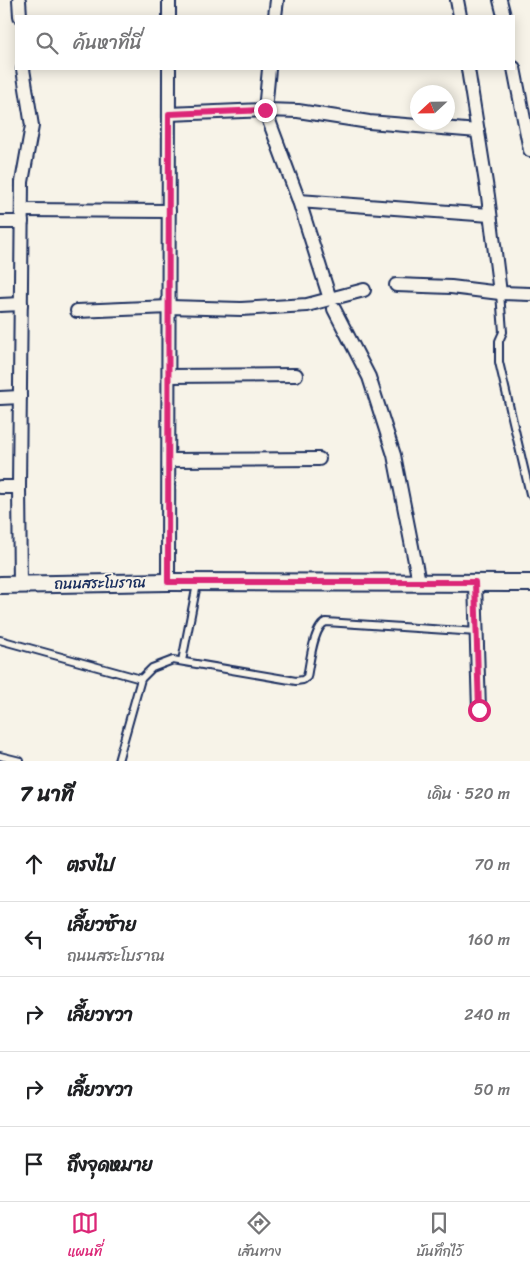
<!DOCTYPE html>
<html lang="th">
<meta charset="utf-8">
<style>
body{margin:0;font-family:Sriracha,"Playpen Sans Thai",sans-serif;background:#f2f2f2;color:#202124}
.compass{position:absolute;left:410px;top:85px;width:45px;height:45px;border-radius:50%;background:#fff;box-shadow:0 2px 12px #0003;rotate:248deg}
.stop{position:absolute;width:15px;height:15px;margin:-11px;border:4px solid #db2777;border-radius:50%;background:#fff}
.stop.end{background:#db2777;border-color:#fff;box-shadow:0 1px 5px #0008}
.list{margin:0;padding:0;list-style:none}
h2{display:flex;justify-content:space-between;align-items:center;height:65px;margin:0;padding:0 20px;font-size:21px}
h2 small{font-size:16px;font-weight:400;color:#757577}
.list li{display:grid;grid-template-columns:32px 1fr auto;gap:15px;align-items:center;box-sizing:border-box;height:75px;padding:0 20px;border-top:1px solid #e0e0e0}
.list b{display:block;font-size:19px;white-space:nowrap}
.list p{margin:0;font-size:16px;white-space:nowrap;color:#757577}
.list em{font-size:16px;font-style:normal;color:#757577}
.icon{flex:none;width:28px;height:28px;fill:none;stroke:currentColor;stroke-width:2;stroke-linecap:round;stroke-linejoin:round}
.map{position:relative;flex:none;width:530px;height:761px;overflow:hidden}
.search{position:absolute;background:#fff;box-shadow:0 2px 12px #0003;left:15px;right:15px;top:15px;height:55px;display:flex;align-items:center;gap:12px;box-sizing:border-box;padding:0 18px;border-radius:0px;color:#757577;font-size:19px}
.sheet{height:440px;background:#fff}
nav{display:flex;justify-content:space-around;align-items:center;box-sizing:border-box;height:70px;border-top:1px solid #e0e0e0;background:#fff;font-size:14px;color:#757577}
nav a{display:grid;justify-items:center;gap:2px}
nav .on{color:#db2777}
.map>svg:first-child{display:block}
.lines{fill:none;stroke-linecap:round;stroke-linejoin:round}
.service-casing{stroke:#1b2f5e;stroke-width:10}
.minor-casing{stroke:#1b2f5e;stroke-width:16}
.tertiary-casing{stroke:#1b2f5e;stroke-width:20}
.service{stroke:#f7f3e8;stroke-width:6}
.minor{stroke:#f7f3e8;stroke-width:12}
.tertiary{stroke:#f7f3e8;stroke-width:16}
.route{stroke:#db2777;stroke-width:6}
.labels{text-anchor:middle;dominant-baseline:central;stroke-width:4;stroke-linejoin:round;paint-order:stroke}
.street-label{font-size:15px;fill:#1b2f5e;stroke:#f7f3e8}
</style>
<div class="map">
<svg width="530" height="761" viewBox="0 0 530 761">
<rect width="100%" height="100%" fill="#f7f3e8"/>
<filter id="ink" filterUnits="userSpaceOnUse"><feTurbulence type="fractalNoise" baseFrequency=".02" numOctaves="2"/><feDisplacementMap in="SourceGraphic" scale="10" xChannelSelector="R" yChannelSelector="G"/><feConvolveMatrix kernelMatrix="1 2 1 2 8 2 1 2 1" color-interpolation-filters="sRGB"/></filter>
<g filter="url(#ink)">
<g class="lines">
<g class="service-casing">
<g id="service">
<path d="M 500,293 L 503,332 L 499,341 L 499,362 L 530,494"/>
<path d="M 0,640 L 141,679"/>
<path d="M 182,661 L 197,584"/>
<path d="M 0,756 L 20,761"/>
<path d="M 118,761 L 141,679 L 152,668 L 173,660 L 296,681 L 303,680 L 307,677 C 310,663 313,627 326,622 L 477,632"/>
</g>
</g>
<g class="minor-casing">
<g id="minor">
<path d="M 19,0 L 20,16"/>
<path d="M 169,0 L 169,16"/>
<path d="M 457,0 L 460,16"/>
<path d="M 500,0 L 504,16"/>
<path d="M 275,16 L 277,0"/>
<path d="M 514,68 L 530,150"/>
<path d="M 269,69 L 265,110 L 299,201 L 330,299"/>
<path d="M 468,69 L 488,196 L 500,293"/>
<path d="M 169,114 L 265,110 L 298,111 L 369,122 L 478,131"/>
<path d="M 299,201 L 490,215"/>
<path d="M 22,210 L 169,211"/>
<path d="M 0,222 L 22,222"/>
<path d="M 396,285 L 451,287 L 500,293 L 530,294"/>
<path d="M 0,305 L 21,304"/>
<path d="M 334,309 L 369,377 L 394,455 L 419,582"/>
<path d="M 77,311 L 169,307 L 241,309 L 307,305 L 364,290"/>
<path d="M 169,376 L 296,375"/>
<path d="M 0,398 L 20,397"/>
<path d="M 169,460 L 319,459"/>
<path d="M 0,487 L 19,487"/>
<path d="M 168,582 L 169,69"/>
<path d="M 475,582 L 479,710"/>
<path d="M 20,585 L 19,487 L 22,182 L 32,126 L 23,69"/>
</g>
</g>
<g class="tertiary-casing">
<path id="tertiary" d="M 0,585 L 168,582 L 530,583"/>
</g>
<use href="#service" class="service"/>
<use href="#minor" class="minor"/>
<use href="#tertiary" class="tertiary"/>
</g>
</g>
<g class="lines" filter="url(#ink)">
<path class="route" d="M 265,110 L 169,114 L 168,582 L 475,582 L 479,710"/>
</g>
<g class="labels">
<g class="street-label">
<text transform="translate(100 583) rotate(-1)">ถนนสระโบราณ</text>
</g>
</g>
</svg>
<svg class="compass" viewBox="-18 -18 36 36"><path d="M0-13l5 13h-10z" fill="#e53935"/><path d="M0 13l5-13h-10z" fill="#757577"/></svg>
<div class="stop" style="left:479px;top:710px"></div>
<div class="stop end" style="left:265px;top:110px"></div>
<div class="search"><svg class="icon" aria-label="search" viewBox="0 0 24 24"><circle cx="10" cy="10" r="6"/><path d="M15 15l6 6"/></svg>ค้นหาที่นี่</div>
</div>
<section class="sheet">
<h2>7 นาที<small>เดิน · 520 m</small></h2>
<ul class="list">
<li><svg class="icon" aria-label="ahead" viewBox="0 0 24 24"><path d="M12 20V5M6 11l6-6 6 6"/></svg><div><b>ตรงไป</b></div><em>70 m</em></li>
<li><svg class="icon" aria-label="left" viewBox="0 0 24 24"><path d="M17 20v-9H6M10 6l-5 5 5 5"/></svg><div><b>เลี้ยวซ้าย</b><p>ถนนสระโบราณ</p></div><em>160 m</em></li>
<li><svg class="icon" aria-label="right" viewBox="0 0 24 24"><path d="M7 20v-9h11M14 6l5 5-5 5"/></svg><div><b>เลี้ยวขวา</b></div><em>240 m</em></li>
<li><svg class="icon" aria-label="right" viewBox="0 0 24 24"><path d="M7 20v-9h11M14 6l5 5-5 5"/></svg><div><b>เลี้ยวขวา</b></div><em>50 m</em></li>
<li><svg class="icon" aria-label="arrive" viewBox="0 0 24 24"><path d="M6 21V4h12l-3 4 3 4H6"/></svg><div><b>ถึงจุดหมาย</b></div></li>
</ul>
</section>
<nav>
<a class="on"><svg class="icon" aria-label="map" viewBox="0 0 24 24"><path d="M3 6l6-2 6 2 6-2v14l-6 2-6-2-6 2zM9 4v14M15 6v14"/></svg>แผนที่</a>
<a><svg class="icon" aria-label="directions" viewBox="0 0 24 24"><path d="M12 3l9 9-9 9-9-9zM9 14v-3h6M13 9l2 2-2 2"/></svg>เส้นทาง</a>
<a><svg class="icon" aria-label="saved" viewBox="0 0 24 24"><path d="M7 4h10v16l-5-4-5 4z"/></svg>บันทึกไว้</a>
</nav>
